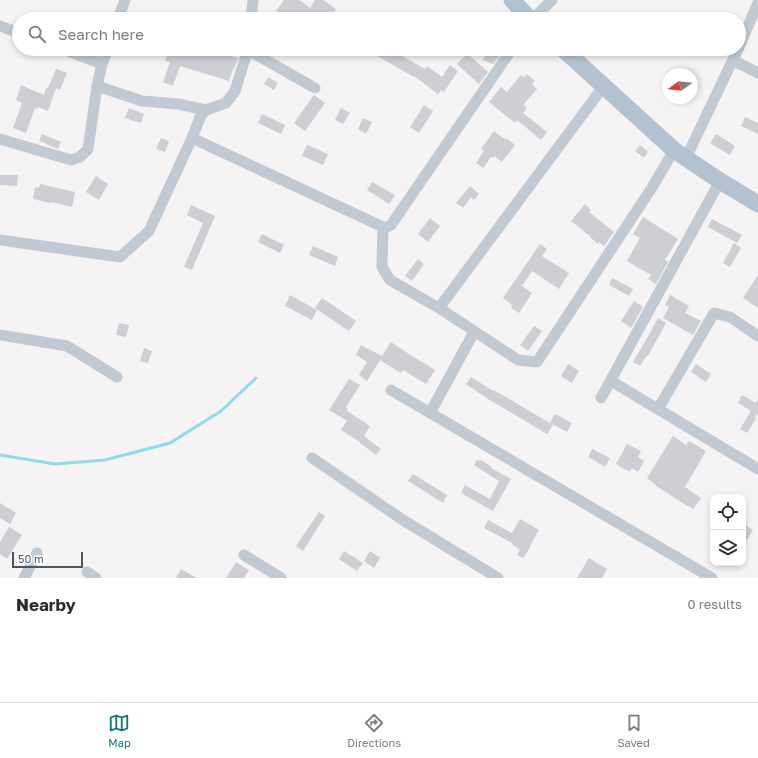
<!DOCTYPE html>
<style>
body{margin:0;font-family:"Golos Text",sans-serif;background:#f2f2f3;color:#2b2b33}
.controls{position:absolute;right:12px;bottom:12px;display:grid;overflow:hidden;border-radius:8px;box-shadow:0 2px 6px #0003}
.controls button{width:36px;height:36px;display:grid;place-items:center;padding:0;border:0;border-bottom:1px solid #e1e1e2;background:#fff;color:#2b2b33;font:20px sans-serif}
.compass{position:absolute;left:662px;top:68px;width:36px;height:36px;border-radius:50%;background:#fff;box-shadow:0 2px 6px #0003;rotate:255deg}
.scale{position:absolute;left:12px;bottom:10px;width:71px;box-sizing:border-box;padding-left:4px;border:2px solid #4a5661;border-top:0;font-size:11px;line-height:14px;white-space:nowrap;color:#4a5661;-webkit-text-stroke:3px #fff;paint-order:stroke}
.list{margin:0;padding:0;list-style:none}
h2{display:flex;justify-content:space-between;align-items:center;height:52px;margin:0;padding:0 16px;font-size:17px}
h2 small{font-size:13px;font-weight:400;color:#7c7c81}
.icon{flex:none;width:22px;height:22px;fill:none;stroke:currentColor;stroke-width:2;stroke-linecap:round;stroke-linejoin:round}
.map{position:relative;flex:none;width:758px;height:578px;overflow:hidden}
.search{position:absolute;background:#fff;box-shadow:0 2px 6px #0003;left:12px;right:12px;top:12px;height:44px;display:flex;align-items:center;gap:10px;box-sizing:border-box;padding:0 14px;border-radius:22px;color:#7c7c81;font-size:15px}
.sheet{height:124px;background:#fff}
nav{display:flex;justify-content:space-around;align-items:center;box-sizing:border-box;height:56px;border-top:1px solid #e1e1e2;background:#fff;font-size:11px;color:#7c7c81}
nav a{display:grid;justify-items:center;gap:2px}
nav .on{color:#0f766e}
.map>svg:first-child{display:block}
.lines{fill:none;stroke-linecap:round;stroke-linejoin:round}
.stream{stroke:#90daee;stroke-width:3}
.building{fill:#cdcfd5}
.minor{stroke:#c1cad2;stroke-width:11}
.primary{stroke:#b3c2d1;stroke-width:17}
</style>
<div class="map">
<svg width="758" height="578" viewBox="0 0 758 578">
<rect width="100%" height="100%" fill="#f5f3f3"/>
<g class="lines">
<path class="stream" d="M 0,455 L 55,464 L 105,460 L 170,443 L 221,411 L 256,378"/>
</g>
<g class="building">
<path d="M 284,0 L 299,0 L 310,8 L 315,0 L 323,0 L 336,9 L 330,19 L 287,19 L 276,11 Z"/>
<path d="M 169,49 L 208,49 L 238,58 L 234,69 L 233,69 L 229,81 L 180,66 L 173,86 L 163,82 L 170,62 L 165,61 Z"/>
<path d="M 365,49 L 390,49 L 425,69 L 427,66 L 442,77 L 450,65 L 458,71 L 444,92 L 441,90 L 438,94 L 414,76 L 414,77 Z"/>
<path d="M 490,51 L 499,56 L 493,64 L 482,60 Z"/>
<path d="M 467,53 L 488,72 L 479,84 L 457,64 Z"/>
<path d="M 56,69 L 67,73 L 60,90 L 56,88 L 48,111 L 38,107 L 37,109 L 35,108 L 26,133 L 13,128 L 22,103 L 16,100 L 21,85 L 44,95 L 46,88 L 48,88 Z"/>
<path d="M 527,74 L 535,81 L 532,84 L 537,89 L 523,105 L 527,108 L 523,113 L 547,132 L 541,140 L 517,120 L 515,123 L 489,102 L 501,87 L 507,92 L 521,75 L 524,77 Z"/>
<path d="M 268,77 L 278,83 L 274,90 L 264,84 Z"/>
<path d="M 314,95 L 325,103 L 305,131 L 294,123 Z"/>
<path d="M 424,105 L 433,111 L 419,133 L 410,127 Z"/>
<path d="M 129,108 L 144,114 L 141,123 L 125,118 Z"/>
<path d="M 341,108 L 350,113 L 343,124 L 335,120 Z"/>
<path d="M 262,114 L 285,125 L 281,134 L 258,123 Z"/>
<path d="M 745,117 L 758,123 L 758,134 L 741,126 Z"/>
<path d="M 363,118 L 372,122 L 366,134 L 358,129 Z"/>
<path d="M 494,131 L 506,140 L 506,138 L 515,145 L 502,162 L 494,156 L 493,158 L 491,157 L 483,168 L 476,163 L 484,151 L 481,149 Z"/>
<path d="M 42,134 L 61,142 L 58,149 L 39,141 Z"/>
<path d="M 716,134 L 735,146 L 730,155 L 710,143 Z"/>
<path d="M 161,138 L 169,141 L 165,152 L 156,149 Z"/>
<path d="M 307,145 L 328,154 L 323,165 L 302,156 Z"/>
<path d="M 640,145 L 648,152 L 644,158 L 635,151 Z"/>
<path d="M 0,175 L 18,175 L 17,186 L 0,185 Z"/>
<path d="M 96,176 L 108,184 L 99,200 L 86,192 Z"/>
<path d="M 372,182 L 395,195 L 389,204 L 367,190 Z"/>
<path d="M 40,184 L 75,192 L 72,207 L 51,202 L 50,203 L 33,199 L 35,187 L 39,188 Z"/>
<path d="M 470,186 L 479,194 L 474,200 L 471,197 L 463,208 L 456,203 Z"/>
<path d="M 585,204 L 591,210 L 589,212 L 614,232 L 604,246 L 599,242 L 598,244 L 590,237 L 590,236 L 571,221 Z"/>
<path d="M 191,205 L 215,216 L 192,270 L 184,267 L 203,223 L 187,215 Z"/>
<path d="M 643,217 L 678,239 L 665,260 L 668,262 L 656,284 L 648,279 L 651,275 L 627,261 L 640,238 L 633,234 Z"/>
<path d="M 430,218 L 440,226 L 428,242 L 418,234 Z"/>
<path d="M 712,219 L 742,235 L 737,243 L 708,227 Z"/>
<path d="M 262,234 L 284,245 L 280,253 L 258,242 Z"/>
<path d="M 734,243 L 741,248 L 730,267 L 723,263 Z"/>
<path d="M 540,244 L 547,249 L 542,256 L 569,273 L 559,289 L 532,271 L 522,286 L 532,293 L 519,313 L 511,308 L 512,305 L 503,298 Z"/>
<path d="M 313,246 L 338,257 L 335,266 L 309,255 Z"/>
<path d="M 418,259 L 424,264 L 412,281 L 405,276 Z"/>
<path d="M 758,275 L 758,308 L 743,298 Z"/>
<path d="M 612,278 L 633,289 L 629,296 L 609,285 Z"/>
<path d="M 290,295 L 317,310 L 312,320 L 285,306 Z"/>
<path d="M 670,295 L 689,306 L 685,313 L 701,321 L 693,335 L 663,318 L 669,307 L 665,305 Z"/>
<path d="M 322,298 L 356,321 L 349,331 L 315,308 Z"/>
<path d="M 634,301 L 643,307 L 631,328 L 621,321 Z"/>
<path d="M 658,318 L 666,323 L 648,356 L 647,355 L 640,366 L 633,362 L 647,338 Z"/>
<path d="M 119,323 L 129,325 L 126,337 L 116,335 Z"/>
<path d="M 534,326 L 542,331 L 528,351 L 520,345 Z"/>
<path d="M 391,342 L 412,356 L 435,370 L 426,384 L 403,370 L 401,373 L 380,360 L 367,381 L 359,375 L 367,362 L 356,355 L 361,345 L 382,356 Z"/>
<path d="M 144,348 L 152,351 L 148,363 L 140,361 Z"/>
<path d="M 568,364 L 579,371 L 572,383 L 561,376 Z"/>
<path d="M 696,364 L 711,374 L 706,382 L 691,372 Z"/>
<path d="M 471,377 L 493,391 L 494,390 L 553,425 L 547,434 L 488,399 L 466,384 Z"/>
<path d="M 349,379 L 360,385 L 346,407 L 348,409 L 347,411 L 370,426 L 364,436 L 381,449 L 376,455 L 360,443 L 360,442 L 341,430 L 347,421 L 329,410 Z"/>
<path d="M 742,395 L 756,403 L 758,399 L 758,415 L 757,414 L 755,418 L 756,419 L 747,433 L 740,429 L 751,411 L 738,403 Z"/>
<path d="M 555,414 L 572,423 L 567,432 L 550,423 Z"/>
<path d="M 673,436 L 686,445 L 689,441 L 706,451 L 685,487 L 701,498 L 693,509 L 689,506 L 689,507 L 656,486 L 656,485 L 647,478 Z"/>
<path d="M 627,444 L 641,451 L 638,457 L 644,461 L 638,472 L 632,468 L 630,472 L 616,464 Z"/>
<path d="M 592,449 L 610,458 L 605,467 L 588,457 Z"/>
<path d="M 477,460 L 480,461 L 481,460 L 492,467 L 491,468 L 511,479 L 493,511 L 461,493 L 465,485 L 490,499 L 499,481 L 474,465 Z"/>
<path d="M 413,474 L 447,495 L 443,503 L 408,481 Z"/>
<path d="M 0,503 L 16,513 L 10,524 L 0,518 Z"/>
<path d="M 319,512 L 325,516 L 303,551 L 296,546 Z"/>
<path d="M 520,519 L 539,530 L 530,546 L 531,546 L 523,558 L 517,555 L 520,550 L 512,544 L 512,543 L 484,528 L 488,520 L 512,533 Z"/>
<path d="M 743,523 L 753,530 L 743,546 Z"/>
<path d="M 9,527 L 22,535 L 7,559 L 0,554 L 0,542 Z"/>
<path d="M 344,551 L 363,563 L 357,571 L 339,559 Z"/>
<path d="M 370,551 L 380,558 L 374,568 L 364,561 Z"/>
<path d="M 589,558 L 607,569 L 602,578 L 577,578 Z"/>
<path d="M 236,562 L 249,570 L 244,578 L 226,578 Z"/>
<path d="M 181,569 L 197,578 L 176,578 Z"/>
</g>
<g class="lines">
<g class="minor">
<path d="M 118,19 L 125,0"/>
<path d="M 251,19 L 253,0"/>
<path d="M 533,19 L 552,0"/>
<path d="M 0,26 L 19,33"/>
<path d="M 739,47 L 758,3"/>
<path d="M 63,49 L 102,64"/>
<path d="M 248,50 L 315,88"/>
<path d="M 733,60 L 758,73"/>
<path d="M 97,86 L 142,101 L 178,104 L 206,110"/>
<path d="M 192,138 L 383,227 L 387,227 L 391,225 L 512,49"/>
<path d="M 0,139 L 71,160 L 80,157 L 88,149 L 97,86 L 102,64 L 108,49"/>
<path d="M 686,158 L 738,49"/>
<path d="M 383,227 L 382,267 L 390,280 L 439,308 L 518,360 L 537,362 L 653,186 L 674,150"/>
<path d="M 0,240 L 120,257 L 149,231 L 192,138 L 201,115 L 206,110 L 226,103 L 235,91 L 248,49"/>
<path d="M 439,308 L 603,87"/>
<path d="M 0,335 L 67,346 L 117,377"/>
<path d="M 611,381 L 758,469"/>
<path d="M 391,390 L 712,578"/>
<path d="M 601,398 L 720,181"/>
<path d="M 658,409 L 714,313 L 730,317 L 758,336"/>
<path d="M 430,413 L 474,332"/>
<path d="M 312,458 L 403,520 L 498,578"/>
<path d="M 244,555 L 281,578"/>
<path d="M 87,572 L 96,578"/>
<path d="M 24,578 L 37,553"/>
</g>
<g class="primary">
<path d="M 512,0 L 530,19"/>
<path d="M 563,49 L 674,150 L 720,181 L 758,204"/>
</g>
</g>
</svg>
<div class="controls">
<button><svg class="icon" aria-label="locate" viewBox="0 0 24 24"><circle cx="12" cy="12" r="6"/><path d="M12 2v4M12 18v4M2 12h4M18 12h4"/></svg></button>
<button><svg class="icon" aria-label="layers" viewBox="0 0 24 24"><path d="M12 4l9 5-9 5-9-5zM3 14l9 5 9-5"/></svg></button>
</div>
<svg class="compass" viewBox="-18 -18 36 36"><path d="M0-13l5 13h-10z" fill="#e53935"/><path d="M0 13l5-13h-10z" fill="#7c7c81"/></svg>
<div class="scale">50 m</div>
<div class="search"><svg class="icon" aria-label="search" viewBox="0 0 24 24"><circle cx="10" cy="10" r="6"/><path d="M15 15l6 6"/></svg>Search here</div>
</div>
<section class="sheet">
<h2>Nearby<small>0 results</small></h2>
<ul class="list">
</ul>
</section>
<nav>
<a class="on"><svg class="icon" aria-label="map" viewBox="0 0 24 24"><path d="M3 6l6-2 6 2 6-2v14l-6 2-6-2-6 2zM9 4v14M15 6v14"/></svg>Map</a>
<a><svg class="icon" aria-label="directions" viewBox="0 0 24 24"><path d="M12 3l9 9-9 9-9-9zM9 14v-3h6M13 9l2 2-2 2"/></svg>Directions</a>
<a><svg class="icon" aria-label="saved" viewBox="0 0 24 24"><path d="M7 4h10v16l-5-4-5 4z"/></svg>Saved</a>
</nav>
